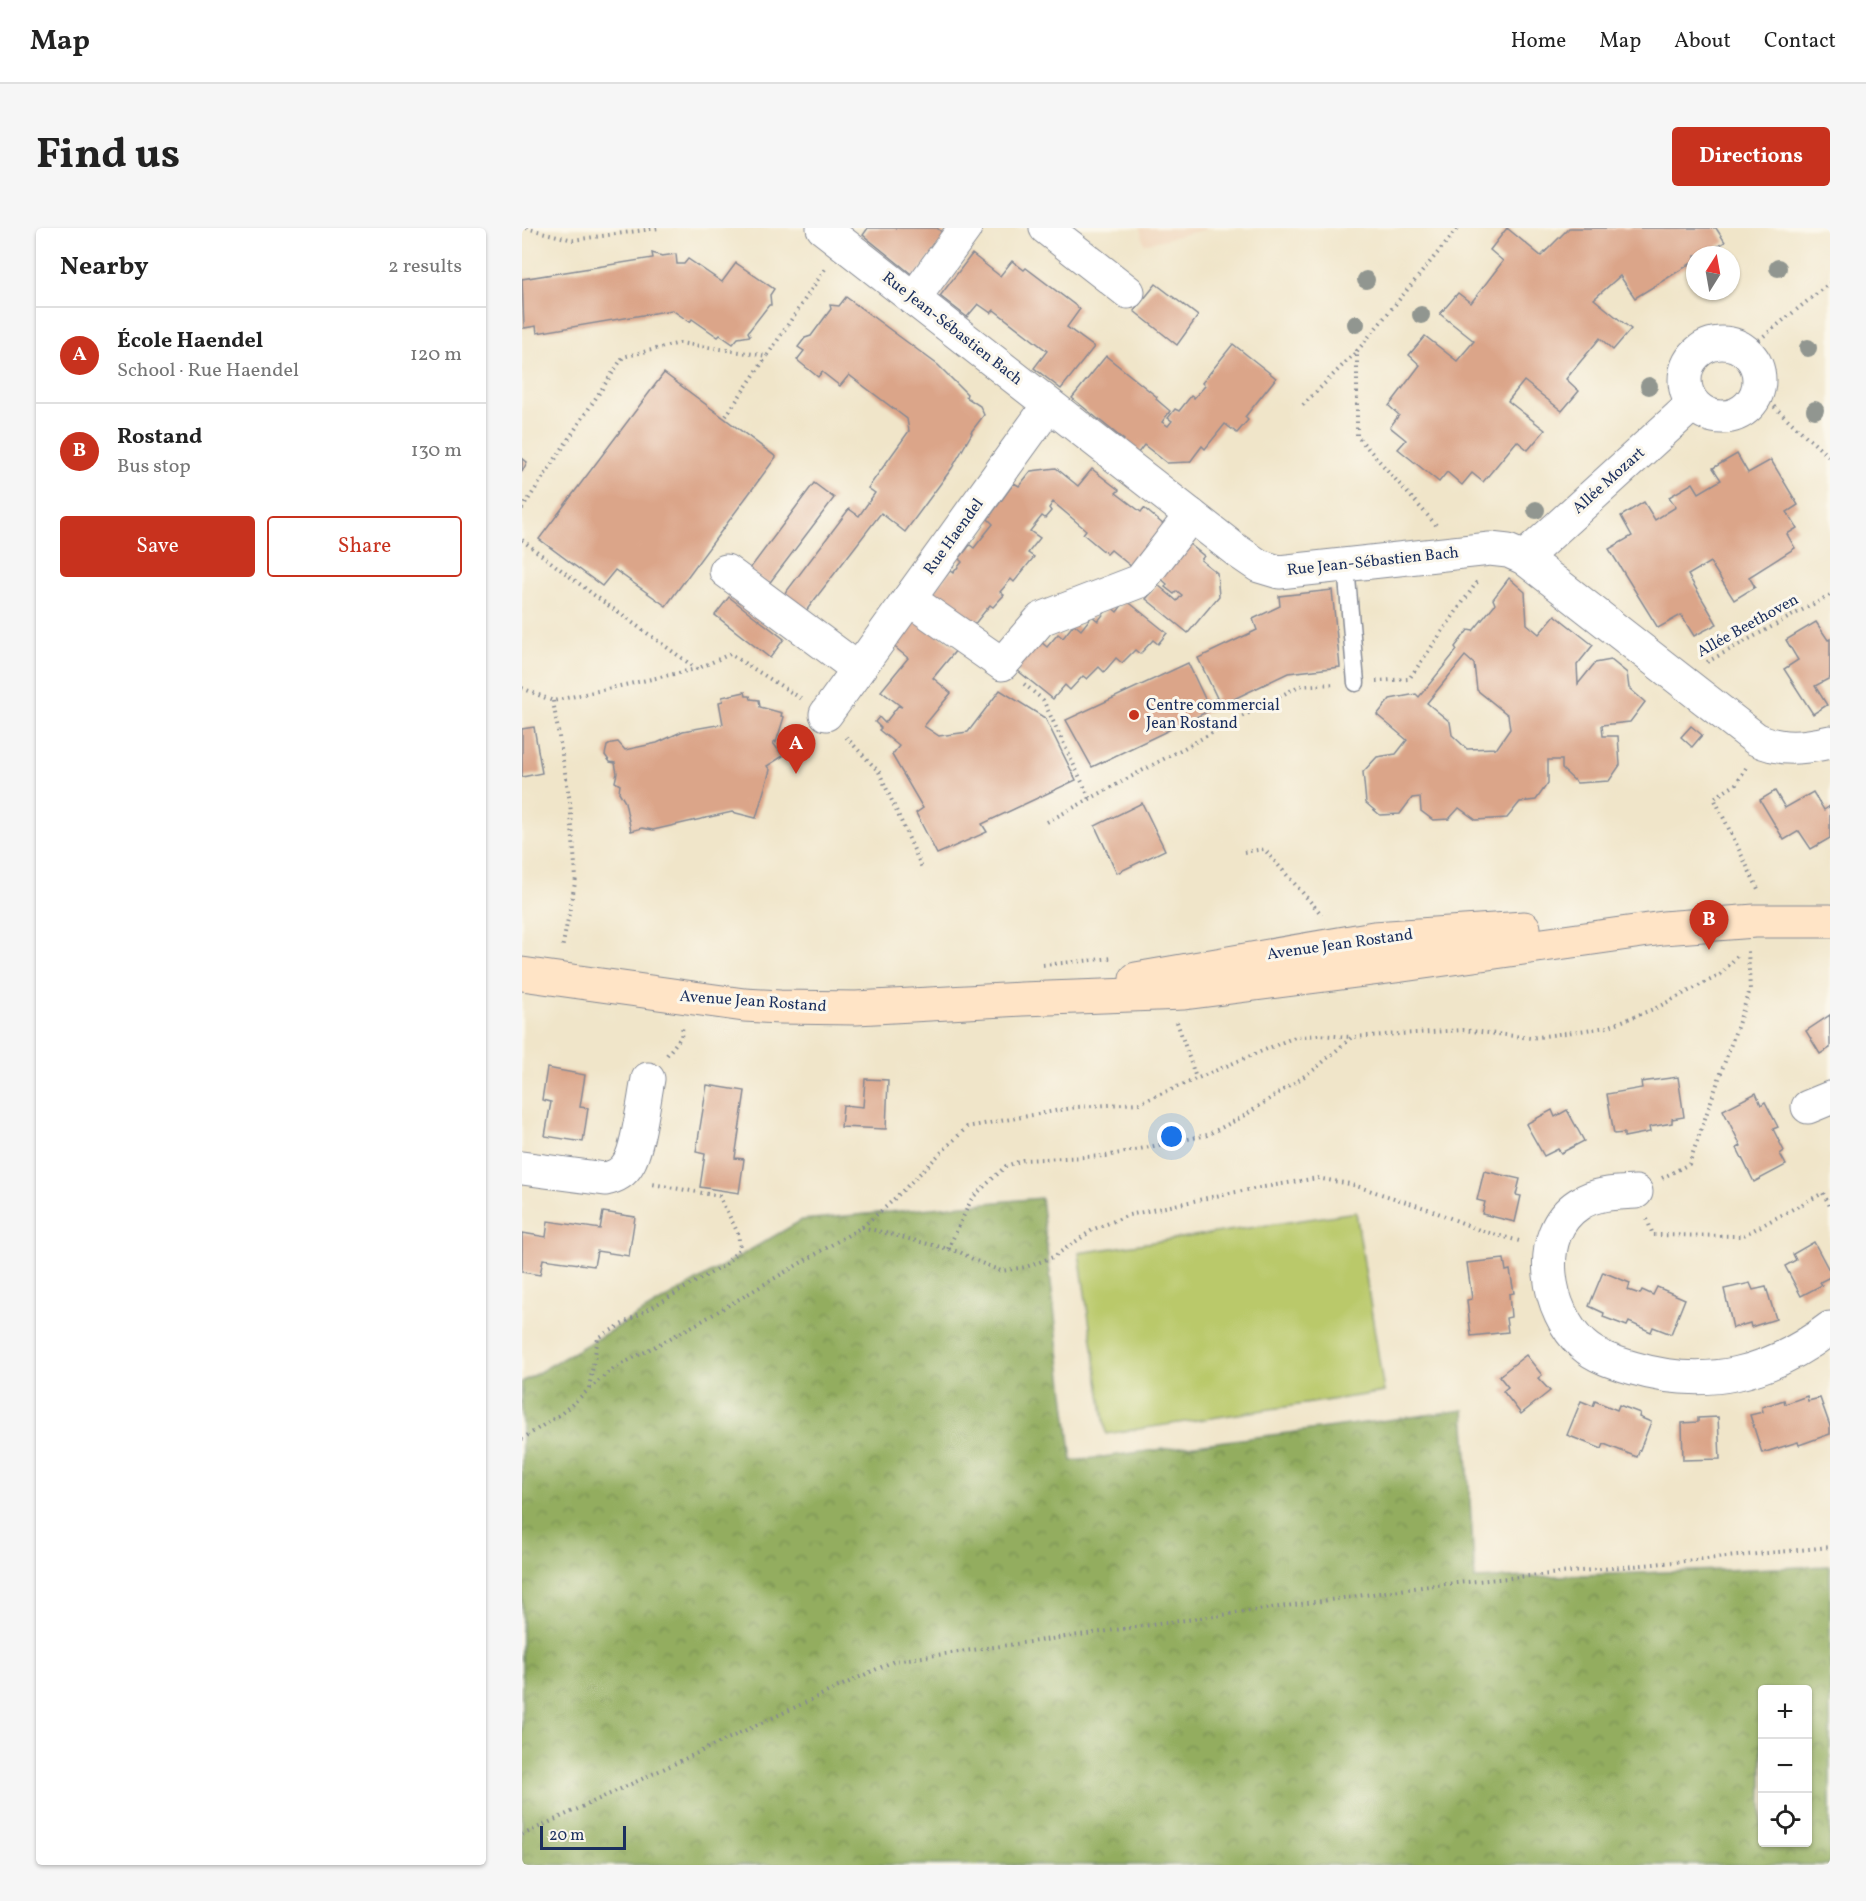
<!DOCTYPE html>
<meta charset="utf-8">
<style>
body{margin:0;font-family:Vollkorn,serif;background:#f6f6f6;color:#222}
.controls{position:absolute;right:18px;bottom:18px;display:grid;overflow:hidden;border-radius:6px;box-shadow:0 2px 4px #0004}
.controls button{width:54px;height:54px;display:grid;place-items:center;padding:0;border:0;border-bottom:2px solid #e0e0e0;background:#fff;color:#222;font:30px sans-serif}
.compass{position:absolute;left:1164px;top:18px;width:54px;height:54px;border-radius:50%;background:#fff;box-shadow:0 2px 4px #0004;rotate:11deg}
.scale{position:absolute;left:18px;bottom:15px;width:86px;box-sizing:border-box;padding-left:6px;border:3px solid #1b2f5e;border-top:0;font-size:16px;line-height:21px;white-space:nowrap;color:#1b2f5e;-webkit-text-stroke:4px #fbf7ec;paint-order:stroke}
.you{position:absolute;left:650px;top:909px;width:21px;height:21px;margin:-15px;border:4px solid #fff;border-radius:50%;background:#1a73e8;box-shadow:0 0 0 9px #1a73e833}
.badge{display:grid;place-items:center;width:39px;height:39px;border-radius:50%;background:#c8321e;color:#fff;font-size:20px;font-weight:700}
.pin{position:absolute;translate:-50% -50px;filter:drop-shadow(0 2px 3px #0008)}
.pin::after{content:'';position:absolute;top:32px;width:21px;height:18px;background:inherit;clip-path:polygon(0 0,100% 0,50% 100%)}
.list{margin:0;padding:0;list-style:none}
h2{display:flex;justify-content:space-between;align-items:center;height:78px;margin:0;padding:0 24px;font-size:26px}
h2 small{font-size:20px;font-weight:400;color:#767676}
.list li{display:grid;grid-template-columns:39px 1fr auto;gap:18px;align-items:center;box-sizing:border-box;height:96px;padding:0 24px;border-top:2px solid #e0e0e0}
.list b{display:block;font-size:22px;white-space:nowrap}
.list p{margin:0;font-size:20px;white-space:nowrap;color:#767676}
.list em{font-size:20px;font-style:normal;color:#767676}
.actions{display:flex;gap:12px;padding:18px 24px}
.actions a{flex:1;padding:14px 0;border:2px solid #c8321e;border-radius:6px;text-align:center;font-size:21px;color:#c8321e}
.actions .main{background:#c8321e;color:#fff}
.icon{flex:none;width:33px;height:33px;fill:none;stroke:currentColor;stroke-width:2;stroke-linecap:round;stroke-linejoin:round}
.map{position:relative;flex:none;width:1308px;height:1637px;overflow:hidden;border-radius:6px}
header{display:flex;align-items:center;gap:36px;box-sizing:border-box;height:84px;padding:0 30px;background:#fff;border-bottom:2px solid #e0e0e0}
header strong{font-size:28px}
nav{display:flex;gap:33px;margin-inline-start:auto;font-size:21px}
.intro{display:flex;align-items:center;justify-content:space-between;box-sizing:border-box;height:144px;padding:0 36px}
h1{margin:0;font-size:42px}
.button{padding:15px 27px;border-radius:6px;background:#c8321e;color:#fff;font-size:21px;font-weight:700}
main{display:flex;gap:36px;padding:0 36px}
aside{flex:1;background:#fff;border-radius:6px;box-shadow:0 2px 4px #0004}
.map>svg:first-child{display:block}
.built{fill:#f0d6bc}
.green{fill:#bac96b;stroke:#6a7c64;stroke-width:1.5}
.forest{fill:url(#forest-crowns);stroke:#576e5e;stroke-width:1.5;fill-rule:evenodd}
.building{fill:#dba589;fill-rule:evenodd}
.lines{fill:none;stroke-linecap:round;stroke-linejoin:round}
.lane-casing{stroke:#868a94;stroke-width:19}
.street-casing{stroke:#868a94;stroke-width:35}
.secondary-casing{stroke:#868a94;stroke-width:35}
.path{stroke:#868a94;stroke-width:4;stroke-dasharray:1.5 4.5;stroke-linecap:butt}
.lane{stroke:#fff;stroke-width:16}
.street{stroke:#fff;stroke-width:33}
.secondary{stroke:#ffe4c6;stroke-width:33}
.tree{fill:#919690}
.poi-dot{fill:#c8321e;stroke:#fbf7ec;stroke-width:2}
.labels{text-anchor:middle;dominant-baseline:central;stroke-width:6;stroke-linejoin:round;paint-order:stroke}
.street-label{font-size:16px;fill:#1b2f5e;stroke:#fbf7ec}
.poi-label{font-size:16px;fill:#1b2f5e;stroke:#fbf7ec;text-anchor:start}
</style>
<header>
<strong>Map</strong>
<nav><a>Home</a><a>Map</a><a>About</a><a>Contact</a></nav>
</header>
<div class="intro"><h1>Find us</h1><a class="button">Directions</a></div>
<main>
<aside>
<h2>Nearby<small>2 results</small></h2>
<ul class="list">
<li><span class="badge">A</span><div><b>École Haendel</b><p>School · Rue Haendel</p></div><em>120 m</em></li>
<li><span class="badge">B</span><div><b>Rostand</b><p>Bus stop</p></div><em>130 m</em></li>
</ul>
<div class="actions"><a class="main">Save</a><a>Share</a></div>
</aside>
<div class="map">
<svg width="1308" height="1637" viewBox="0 0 1308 1637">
<defs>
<pattern id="forest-crowns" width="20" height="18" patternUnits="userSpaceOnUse" patternTransform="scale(1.5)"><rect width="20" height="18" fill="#93ad5f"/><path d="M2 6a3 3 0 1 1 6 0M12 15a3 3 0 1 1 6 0" fill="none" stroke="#778d52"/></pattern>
</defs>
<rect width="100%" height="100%" fill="#fbf7ec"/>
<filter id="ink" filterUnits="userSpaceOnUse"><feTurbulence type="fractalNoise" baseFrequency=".0167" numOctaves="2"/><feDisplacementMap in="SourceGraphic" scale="12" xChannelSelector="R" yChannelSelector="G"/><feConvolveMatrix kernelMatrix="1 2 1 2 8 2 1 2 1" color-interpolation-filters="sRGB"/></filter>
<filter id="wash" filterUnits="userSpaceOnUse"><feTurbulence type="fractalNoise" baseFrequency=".008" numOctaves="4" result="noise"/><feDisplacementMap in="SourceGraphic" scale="24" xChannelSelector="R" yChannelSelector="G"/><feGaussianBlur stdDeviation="1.35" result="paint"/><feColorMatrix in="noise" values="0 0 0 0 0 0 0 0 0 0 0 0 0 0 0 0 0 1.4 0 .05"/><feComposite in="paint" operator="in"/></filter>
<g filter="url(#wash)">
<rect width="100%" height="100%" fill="#f0e5c9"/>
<path class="built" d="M 618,0 L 689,0 L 622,16 Z"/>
<path class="green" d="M 834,984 L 862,1164 L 584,1206 L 557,1025 Z"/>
<path class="forest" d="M 519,970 L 550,1233 L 942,1182 L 953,1351 L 1308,1338 L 1308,1637 L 0,1637 L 0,1154 L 280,992 ZM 1240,1462 L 1286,1462 L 1286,1614 L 1240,1614 Z"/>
<g id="blocks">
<g class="building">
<path d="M 346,0 L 415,0 L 424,8 L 393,49 L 341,7 Z"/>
<path d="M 985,0 L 1019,28 L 1047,0 L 1194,0 L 1203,14 L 1182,27 L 1173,27 L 1173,33 L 1113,70 L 1098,48 L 1072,71 L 1109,101 L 1091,122 L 1078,110 L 1044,151 L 1057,163 L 1040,183 L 1002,153 L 986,173 L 1023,202 L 1006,222 L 995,213 L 961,254 L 950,245 L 940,257 L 925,244 L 917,254 L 876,221 L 884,212 L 868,199 L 877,187 L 867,178 L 898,137 L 887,127 L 903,108 L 935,133 L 952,113 L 918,86 L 936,65 L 949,75 L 981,33 L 968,22 Z"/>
<path d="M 130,25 L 140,28 L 154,26 L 155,36 L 162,36 L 166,31 L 200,54 L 214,35 L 252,61 L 248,67 L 249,77 L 247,77 L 226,104 L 228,108 L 216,110 L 211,116 L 198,107 L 196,109 L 170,91 L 168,94 L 150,82 L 15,105 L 14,98 L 2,100 L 0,51 L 131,30 Z"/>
<path d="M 450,26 L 478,48 L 490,33 L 502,42 L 504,40 L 558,81 L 545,99 L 572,119 L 539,161 L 512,140 L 525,123 L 472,82 L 469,85 L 456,76 L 445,89 L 418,68 Z"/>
<path d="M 634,56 L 676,88 L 655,117 L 612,83 Z"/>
<path d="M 324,69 L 416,137 L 445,166 L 444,169 L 458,178 L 462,187 L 449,204 L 450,205 L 430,240 L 383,304 L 359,285 L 277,392 L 255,376 L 327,281 L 337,288 L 353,265 L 346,260 L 387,203 L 385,191 L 327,147 L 318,158 L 300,144 L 296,149 L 275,132 L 282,123 L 276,119 L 283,110 L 289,108 L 309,81 L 308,77 L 317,78 Z"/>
<path d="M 711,116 L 754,150 L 723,189 L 726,192 L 715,205 L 703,196 L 683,221 L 680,218 L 668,234 L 645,235 L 622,217 L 616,225 L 601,214 L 602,212 L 550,170 L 584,128 L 635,169 L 634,171 L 648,183 L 640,194 L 646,198 L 650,193 L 646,190 L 653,181 L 657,183 L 669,168 L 672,170 L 683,158 L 680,155 Z"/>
<path d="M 142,145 L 254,229 L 144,378 L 93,342 L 80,358 L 17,311 Z"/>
<path d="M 1215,226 L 1226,245 L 1249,232 L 1276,277 L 1265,284 L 1275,300 L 1265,306 L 1273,320 L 1227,349 L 1233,359 L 1212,372 L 1188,334 L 1166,347 L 1195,396 L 1172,408 L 1159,387 L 1136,400 L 1087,321 L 1110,308 L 1099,288 L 1122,274 L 1133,292 L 1154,279 L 1147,269 L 1171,255 L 1177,265 L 1199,252 L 1191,240 Z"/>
<path d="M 0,230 L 5,234 L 0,244 Z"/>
<path d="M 534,240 L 556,258 L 570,241 L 597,262 L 594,265 L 619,284 L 622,280 L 649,303 L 616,344 L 589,322 L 585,326 L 561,306 L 564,302 L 531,274 L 527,280 L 529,283 L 523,290 L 520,288 L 508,303 L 518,310 L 506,325 L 512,329 L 492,354 L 489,351 L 478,364 L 482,367 L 471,379 L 468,377 L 447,403 L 406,370 L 428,343 L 431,345 L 440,334 L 437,331 L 448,317 L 452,320 L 471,296 L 466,291 L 492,255 L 497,258 L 509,243 Z"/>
<path d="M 292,255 L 312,270 L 246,357 L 227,342 Z"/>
<path d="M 660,310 L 682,328 L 679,332 L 695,345 L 697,368 L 666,405 L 624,371 L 636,357 L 655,373 L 660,367 L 655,363 L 652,366 L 643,359 L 645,356 L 633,345 Z"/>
<path d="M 987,350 L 1003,364 L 1005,396 L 1017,406 L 1033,387 L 1071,417 L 1055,437 L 1056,456 L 1073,435 L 1089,432 L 1105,445 L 1107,460 L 1123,474 L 1108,494 L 1080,497 L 1081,508 L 1096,508 L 1098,537 L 1087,553 L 1055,555 L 1040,541 L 1040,532 L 1026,532 L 1026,555 L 1014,572 L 998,574 L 985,590 L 954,592 L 937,580 L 927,591 L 911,592 L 899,583 L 898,569 L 890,570 L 878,586 L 858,587 L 844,575 L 841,544 L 855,529 L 874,526 L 885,512 L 855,487 L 868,471 L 894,466 L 897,469 L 935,422 L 933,419 L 946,402 L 951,403 L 973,376 L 971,371 ZM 943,428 L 952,436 L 955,462 L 986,487 L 988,501 L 975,520 L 945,521 L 930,507 L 928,494 L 905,475 Z"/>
<path d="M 810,362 L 818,439 L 766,445 L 570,539 L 544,492 L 666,435 L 685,475 L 695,470 L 676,430 L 735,402 L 731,391 L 758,378 L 757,368 Z"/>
<path d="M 207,369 L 262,411 L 248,430 L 193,387 Z"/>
<path d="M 604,372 L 645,405 L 636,416 L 631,412 L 618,426 L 613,422 L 600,435 L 594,430 L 582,444 L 577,439 L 565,451 L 561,448 L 548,462 L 543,457 L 531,471 L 490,438 L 519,414 L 525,419 L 536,406 L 541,410 L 552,396 L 559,402 L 570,388 L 576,393 L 588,378 L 595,384 Z"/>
<path d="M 392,388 L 435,421 L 411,450 L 429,465 L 402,498 L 417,508 L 446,504 L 478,462 L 523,490 L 554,552 L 460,596 L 465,604 L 415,626 L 394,585 L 401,580 L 370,527 L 377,518 L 357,502 L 359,500 L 353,494 L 357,489 L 363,495 L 376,478 L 380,479 L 359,463 L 386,430 L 369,416 Z"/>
<path d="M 1294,394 L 1306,412 L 1308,411 L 1308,450 L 1293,458 L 1305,477 L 1291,486 L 1262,441 L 1276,432 L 1264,412 Z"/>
<path d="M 223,464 L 224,468 L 228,468 L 229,471 L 237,472 L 238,479 L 260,485 L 259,488 L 262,489 L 254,515 L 253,513 L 251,515 L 261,528 L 245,538 L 248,542 L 234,590 L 210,584 L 131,602 L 120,600 L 109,603 L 103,574 L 97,564 L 98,557 L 93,554 L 95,545 L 93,535 L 88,534 L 83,527 L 85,518 L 90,515 L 96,514 L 103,522 L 135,515 L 161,503 L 201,496 L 197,474 L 201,473 L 200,469 Z"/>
<path d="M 1169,498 L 1180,507 L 1170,519 L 1159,509 Z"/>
<path d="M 12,499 L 20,545 L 0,549 L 0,501 Z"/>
<path d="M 1253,563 L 1263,580 L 1291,564 L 1302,582 L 1308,578 L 1308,610 L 1289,621 L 1277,603 L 1262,612 L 1238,572 Z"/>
<path d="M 620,575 L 643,622 L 595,645 L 573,598 Z"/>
<path d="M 1308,787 L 1308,820 L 1298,826 L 1284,803 Z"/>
<path d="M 25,840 L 63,847 L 58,879 L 66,880 L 61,914 L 23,908 L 29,874 L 20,872 Z"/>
<path d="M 1156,849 L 1162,889 L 1150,891 L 1150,895 L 1127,899 L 1128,904 L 1102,909 L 1102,905 L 1092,906 L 1085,866 L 1120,860 L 1119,854 Z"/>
<path d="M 343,851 L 366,852 L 364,901 L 319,899 L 321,877 L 341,879 Z"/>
<path d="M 185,857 L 223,863 L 213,930 L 222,931 L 217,965 L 178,959 L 183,926 L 174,924 Z"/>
<path d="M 1234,865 L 1239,877 L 1243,874 L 1256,899 L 1251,901 L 1262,923 L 1258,926 L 1264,937 L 1232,954 L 1215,920 L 1219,918 L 1201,882 Z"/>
<path d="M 1030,882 L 1033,889 L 1045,882 L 1062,913 L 1039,925 L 1036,921 L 1022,928 L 1004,896 Z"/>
<path d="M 962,943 L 998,951 L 994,967 L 999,968 L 993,994 L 960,986 L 963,974 L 955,972 Z"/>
<path d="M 81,984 L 113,989 L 107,1028 L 75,1023 L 72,1038 L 21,1031 L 18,1047 L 0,1044 L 0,1005 L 24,1009 L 26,993 L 78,1001 Z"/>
<path d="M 1292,1014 L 1308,1044 L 1308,1049 L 1298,1054 L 1300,1057 L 1279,1068 L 1263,1038 L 1274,1032 L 1271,1026 Z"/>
<path d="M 982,1031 L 984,1043 L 988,1042 L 992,1065 L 987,1066 L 989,1089 L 984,1090 L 986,1104 L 949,1108 L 945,1072 L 950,1071 L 945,1035 Z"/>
<path d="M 1081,1044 L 1108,1055 L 1106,1062 L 1118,1066 L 1120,1062 L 1131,1067 L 1135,1059 L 1163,1071 L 1149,1106 L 1131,1099 L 1129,1104 L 1107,1094 L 1105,1098 L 1081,1089 L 1082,1085 L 1067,1078 Z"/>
<path d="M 1228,1055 L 1231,1062 L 1244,1059 L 1254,1091 L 1229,1099 L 1228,1095 L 1211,1100 L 1202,1061 Z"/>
<path d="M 1004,1127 L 1020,1147 L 1016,1150 L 1028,1163 L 999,1186 L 981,1163 L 986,1159 L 977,1148 Z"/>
<path d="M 1285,1168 L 1286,1173 L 1298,1170 L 1308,1198 L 1308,1206 L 1277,1217 L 1276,1214 L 1240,1225 L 1228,1187 L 1241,1184 L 1240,1179 L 1262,1172 L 1263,1176 Z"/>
<path d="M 1059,1173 L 1071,1178 L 1073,1173 L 1095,1182 L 1097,1177 L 1118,1185 L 1117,1189 L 1129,1194 L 1115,1229 L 1082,1216 L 1080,1221 L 1045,1207 Z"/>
<path d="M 1196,1189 L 1198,1231 L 1161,1232 L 1160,1195 L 1176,1194 L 1176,1190 Z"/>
</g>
</g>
</g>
<g filter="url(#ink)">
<use href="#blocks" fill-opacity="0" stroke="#868a94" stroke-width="1.5"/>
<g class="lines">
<g class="lane-casing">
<path id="lane" d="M 824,338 L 834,455"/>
</g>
<g class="street-casing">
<g id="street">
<path d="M 301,0 L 715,323 L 737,338 L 757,344 L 968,321 L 986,323 L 1002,330 L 1234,511 C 1259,523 1282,520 1308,514"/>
<path d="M 524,0 L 606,64"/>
<path d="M 392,70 L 443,0"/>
<circle cx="1200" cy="152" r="37"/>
<path d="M 1002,330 L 1171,176"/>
<path d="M 204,343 L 336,441"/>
<path d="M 387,371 L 480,436 L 519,391 L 618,353 L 669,287"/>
<path d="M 304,486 L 527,177"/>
<path d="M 1286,879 L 1308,870"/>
<path d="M 0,940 L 83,951 C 93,949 101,945 106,936 C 116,922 122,871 126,851"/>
<path d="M 1114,964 C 1094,965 1074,965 1057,976 C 1010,1006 1025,1085 1061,1117 C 1074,1129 1094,1135 1111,1140 C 1185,1162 1248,1146 1308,1100"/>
</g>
</g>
<g class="secondary-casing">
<g id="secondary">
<path d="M 0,746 L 222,777 L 258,779 L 334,780 L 500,771 L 662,765 L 874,738 L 1141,700 L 1233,693 L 1308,693"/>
<path d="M 614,751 L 852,710 L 1002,700"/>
</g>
</g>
<g class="path">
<path d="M 4,0 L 51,12 L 137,0"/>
<path d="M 1223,123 L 1308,55"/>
<path d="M 1236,161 L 1247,174 L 1308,230"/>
<path d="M 781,177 L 835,123"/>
<path d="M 204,188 L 245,128"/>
<path d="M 0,281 L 101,129 L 158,115 L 245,128 L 303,41"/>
<path d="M 914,297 L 835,208 L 835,123 L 936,0"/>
<path d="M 0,312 L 72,367 L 175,441 L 208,426 L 280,471"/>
<path d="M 1185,434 L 1308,367"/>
<path d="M 854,453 L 887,451 L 955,354"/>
<path d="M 502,456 L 521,472 L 568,571"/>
<path d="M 0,460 L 31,473 L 174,441"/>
<path d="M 31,473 L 48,574 L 54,650 L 40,721"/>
<path d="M 324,509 L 357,544 L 401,642"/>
<path d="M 1224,540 L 1213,557 L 1192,570 L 1237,663"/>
<path d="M 525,594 L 777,458 L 814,456"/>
<path d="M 722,624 L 742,621 L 800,687"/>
<path d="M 521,737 L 591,730"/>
<path d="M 655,794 L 674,850"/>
<path d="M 145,827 L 159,809 L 161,797"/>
<path d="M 1140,950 L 1167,936 L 1228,762 L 1226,723"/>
<path d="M 1125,991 L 1131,1007 L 1220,1008 L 1301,965 L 1308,978"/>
<path d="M 340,999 L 438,1024 L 454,1033 L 479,1043 L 504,1039 L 531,1029 L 572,1001 L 607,987 L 708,965 L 795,950 L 828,956 L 906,981 L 960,1003 L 1001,1014"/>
<path d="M 426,1021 L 450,970 L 484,938 L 501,932 L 584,928 L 685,907 L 722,888 L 793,841 L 830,809 L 941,802 L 1009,810 L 1085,799 L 1134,780 L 1198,747 L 1217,726"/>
<path d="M 67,1160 L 76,1110 L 203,1037 L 218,1020 L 216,1005 L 197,968 L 130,956"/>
<path d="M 0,1211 L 40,1185 L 89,1142 L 178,1094 L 340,999 L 365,978 L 445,899 L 555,879 L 617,875 L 773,809 L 796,807 L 829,809"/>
<path d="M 0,1607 L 372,1433 L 914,1357 L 1308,1319"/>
</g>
<use href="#lane" class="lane"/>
<use href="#street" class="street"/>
<use href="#secondary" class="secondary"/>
</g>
<g class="tree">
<circle cx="1256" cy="40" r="9"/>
<circle cx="844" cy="52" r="9"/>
<circle cx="899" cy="87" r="9"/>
<circle cx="834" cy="96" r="9"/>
<circle cx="1286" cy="120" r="9"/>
<circle cx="1127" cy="158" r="9"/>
<circle cx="1293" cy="182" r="9"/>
<circle cx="1014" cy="282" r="9"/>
</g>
</g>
<circle class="poi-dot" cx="612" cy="487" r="6"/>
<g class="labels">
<g class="street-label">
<text transform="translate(430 101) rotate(38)">Rue Jean-Sébastien Bach</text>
<text transform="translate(1087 253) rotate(-42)">Allée Mozart</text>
<text transform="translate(432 309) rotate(-54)">Rue Haendel</text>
<text transform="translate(851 334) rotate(-6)">Rue Jean-Sébastien Bach</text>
<text transform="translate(1226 398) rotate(-29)">Allée Beethoven</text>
<text transform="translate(818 717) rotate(-8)">Avenue Jean Rostand</text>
<text transform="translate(231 774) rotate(4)">Avenue Jean Rostand</text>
</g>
<g class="poi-label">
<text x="624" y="478">Centre commercial<tspan x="624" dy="18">Jean Rostand</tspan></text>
</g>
</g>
</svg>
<div class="controls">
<button>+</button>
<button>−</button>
<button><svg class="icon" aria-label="locate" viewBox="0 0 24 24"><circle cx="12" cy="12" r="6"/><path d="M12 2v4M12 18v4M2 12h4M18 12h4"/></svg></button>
</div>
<svg class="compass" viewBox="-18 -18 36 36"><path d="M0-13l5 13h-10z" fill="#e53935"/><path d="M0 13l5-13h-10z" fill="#767676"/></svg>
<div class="scale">20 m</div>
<div class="you"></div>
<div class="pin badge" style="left:274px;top:546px">A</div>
<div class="pin badge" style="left:1187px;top:722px">B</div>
</div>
</main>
